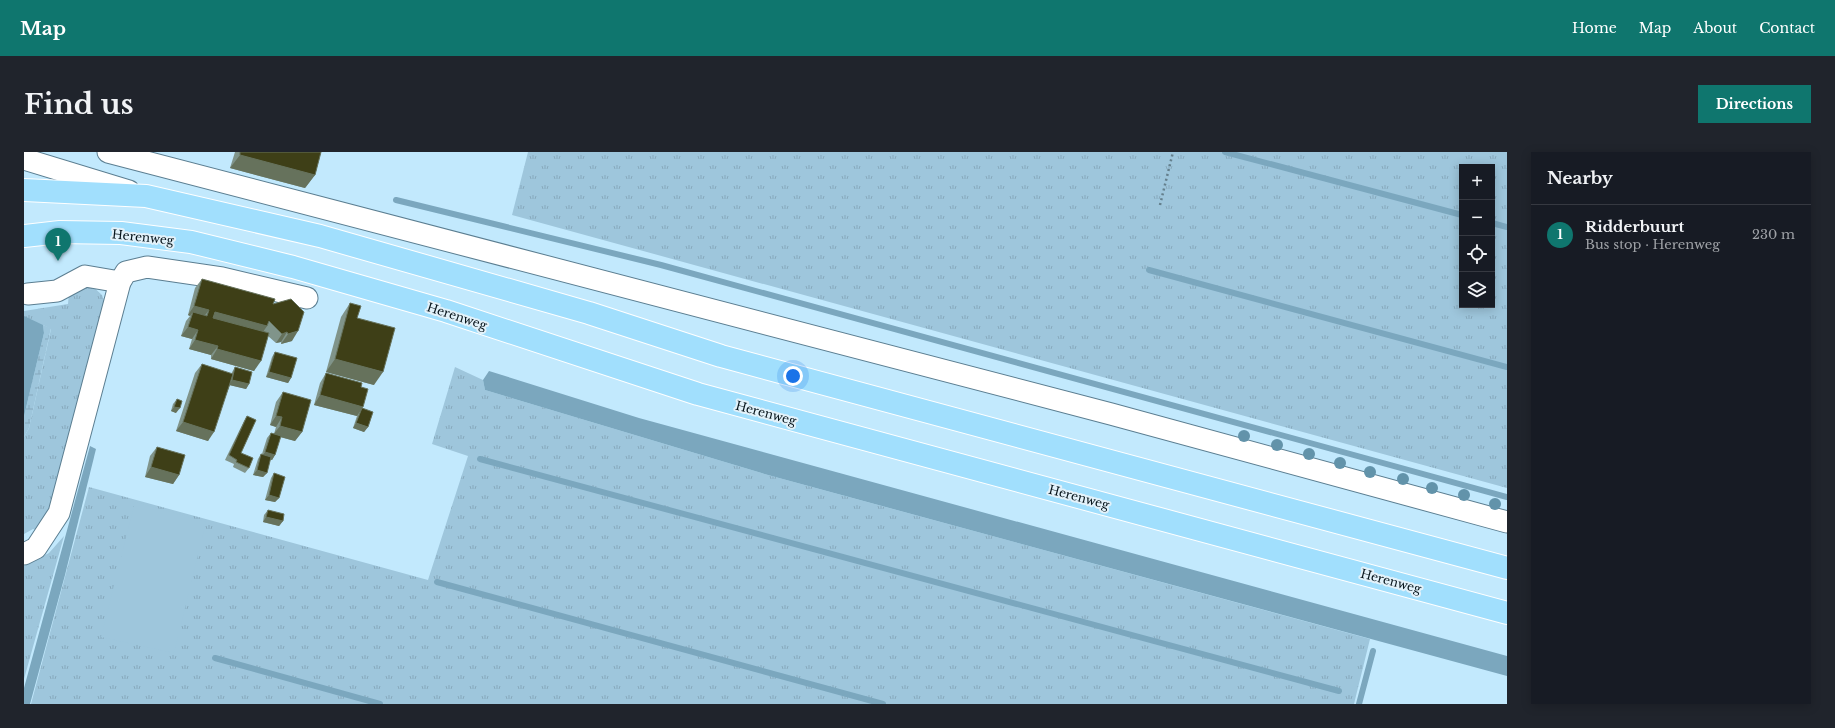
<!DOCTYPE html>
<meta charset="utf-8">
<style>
body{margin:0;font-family:"Libre Baskerville",serif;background:#20242c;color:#f1f3f6}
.controls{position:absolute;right:12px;top:12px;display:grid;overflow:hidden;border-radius:0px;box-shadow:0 2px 10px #0003}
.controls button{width:36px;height:36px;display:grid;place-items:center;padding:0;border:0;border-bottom:1px solid #363941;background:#171b24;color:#f1f3f6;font:20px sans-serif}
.you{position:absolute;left:769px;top:224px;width:14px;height:14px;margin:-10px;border:3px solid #fff;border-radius:50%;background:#1a73e8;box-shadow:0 0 0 6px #1a73e833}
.badge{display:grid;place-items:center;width:26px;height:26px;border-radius:50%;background:#0f766e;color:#fff;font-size:13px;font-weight:700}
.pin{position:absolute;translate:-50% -33px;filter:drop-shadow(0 1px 2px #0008)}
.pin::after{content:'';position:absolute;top:21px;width:14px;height:12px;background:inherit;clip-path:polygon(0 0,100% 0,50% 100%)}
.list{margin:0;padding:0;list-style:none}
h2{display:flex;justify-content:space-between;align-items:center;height:52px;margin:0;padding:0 16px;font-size:17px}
h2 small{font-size:13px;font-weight:400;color:#9ea1a6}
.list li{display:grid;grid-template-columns:26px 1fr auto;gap:12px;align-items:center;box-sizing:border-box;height:60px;padding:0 16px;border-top:1px solid #363941}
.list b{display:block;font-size:15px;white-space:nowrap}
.list p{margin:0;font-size:13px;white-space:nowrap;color:#9ea1a6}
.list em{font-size:13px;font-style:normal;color:#9ea1a6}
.icon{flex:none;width:22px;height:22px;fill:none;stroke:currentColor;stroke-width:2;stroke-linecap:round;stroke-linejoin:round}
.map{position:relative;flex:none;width:1483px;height:552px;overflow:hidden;border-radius:0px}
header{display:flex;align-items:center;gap:24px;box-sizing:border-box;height:56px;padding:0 20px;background:#0f766e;color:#fff}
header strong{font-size:19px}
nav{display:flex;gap:22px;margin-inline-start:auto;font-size:14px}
.intro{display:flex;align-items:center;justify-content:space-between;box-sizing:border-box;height:96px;padding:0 24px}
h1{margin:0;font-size:28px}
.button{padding:10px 18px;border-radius:0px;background:#0f766e;color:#fff;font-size:14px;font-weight:700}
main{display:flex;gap:24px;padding:0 24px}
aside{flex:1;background:#171b24;border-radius:0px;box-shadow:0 2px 10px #0003}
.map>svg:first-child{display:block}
.grass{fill:url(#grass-tufts);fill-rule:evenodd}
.wetland{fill:url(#wetland-marsh)}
.garden{fill:#9ec6dc}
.water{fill:#7ba7be}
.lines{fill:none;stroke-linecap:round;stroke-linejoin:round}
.stream{stroke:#7ba7be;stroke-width:6}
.minor-casing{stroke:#5b7e91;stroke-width:23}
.major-casing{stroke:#fff;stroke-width:24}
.path{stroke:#647f8c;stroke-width:2.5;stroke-dasharray:2 3;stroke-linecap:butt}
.minor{stroke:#fff;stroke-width:21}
.major{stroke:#a1dffd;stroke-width:22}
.tree{fill:#6293aa}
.wall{fill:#80948a}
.shaded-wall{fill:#66725c}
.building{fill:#3e3f17;stroke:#66725c}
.labels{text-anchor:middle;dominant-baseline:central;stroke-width:4;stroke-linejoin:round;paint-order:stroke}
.street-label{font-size:12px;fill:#06141b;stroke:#e3f2fa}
</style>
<header>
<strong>Map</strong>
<nav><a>Home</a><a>Map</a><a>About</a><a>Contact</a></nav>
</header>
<div class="intro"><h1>Find us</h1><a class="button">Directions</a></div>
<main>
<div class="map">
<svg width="1483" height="552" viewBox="0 0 1483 552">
<defs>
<pattern id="grass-tufts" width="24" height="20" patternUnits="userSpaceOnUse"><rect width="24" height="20" fill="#9ec6dc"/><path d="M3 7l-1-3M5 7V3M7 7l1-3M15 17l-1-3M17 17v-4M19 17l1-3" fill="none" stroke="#87a9bc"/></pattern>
<pattern id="wetland-marsh" width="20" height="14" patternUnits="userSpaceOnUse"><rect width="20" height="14" fill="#9ec6dc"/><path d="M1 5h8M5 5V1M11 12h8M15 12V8" fill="none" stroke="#87a9bc"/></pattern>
</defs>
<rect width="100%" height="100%" fill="#c2e9fd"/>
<g class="grass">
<path d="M 504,0 L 1483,0 L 1483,336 L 488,63 ZM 1438,15 L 1468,15 L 1468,153 L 1438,153 Z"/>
<path d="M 66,132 L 78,143 L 82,154 L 41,323 L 15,379 L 9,377 L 0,382 L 0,285 L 5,276 L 27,177 L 19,173 L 0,264 L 0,159 L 44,152 L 45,140 Z"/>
<path d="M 431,215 L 459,228 L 461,238 L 744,323 L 1346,487 L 1330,552 L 7,552 L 65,335 L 404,428 L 444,304 L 408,292 Z"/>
<path d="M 40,384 L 0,527 L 0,414 L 25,401 Z"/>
</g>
<path class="wetland" d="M 19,173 L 27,176 L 5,276 L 0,285 L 0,264 L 20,181 Z"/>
<path class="garden" d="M 111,350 L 182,370 L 150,501 L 77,485 Z"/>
<g class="water">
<path d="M 0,164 L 19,173 L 20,181 L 0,264 Z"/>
<path d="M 465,219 L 615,266 L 1483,504 L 1483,524 L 744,323 L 461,238 L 459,228 Z"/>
<path d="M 66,294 L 72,297 L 41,423 L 6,552 L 0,552 L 0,536 Z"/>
</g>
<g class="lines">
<g class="stream">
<path d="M 1201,0 L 1438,63"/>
<path d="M 372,48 L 637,113 L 1483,345"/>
<path d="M 1468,71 L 1483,75"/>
<path d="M 1125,118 L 1483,215"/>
<path d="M 456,307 L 1315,539"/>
<path d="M 413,430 L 859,552"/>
<path d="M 191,506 L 356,552"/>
<path d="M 1335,552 L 1349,499"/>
</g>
<g class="minor-casing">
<g id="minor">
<path d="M 84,0 L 1087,262 L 1483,370"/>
<path d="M 0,7 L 105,39"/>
<path d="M 4,142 L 33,139 L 61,124 L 96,130"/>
<path d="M 0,402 L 12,396 L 35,361 L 96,130 L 102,120 L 123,115 L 198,126 L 283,146"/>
</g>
</g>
<g class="major-casing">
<g id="major">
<path d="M 0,38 L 122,44 L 296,84 L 565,161 L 697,204 L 1483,416"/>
<path d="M 0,84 L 36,80 L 97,81 L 167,90 L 269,115 L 422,159 L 674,242 L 1483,461"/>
</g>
</g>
<path class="path" d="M 1136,53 L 1149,0"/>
<use href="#minor" class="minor"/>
<use href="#major" class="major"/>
</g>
<g class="tree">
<circle cx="1220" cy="284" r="6"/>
<circle cx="1253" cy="293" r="6"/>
<circle cx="1285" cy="302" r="6"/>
<circle cx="1316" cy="311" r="6"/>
<circle cx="1346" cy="320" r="6"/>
<circle cx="1379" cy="327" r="6"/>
<circle cx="1408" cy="336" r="6"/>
<circle cx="1440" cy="343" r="6"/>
<circle cx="1471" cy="352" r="6"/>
</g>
<g class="wall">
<path d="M 211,0 L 297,0 L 291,23 L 281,36 L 206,16 Z"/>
<path d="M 178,127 L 249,152 L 268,189 L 257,192 L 257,190 L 252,191 L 244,184 L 230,219 L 187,207 L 187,203 L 165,197 L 168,187 L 157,184 L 162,169 L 166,164 L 164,163 L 171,136 Z"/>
<path d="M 326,151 L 333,166 L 350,233 L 302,220 L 317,165 Z"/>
<path d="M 251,200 L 267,226 L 264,231 L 242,225 L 248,205 Z"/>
<path d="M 178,212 L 207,222 L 211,215 L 225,232 L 222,237 L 206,233 L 184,289 L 152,279 L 171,221 Z"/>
<path d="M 302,221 L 337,235 L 338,256 L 344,275 L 340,280 L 329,276 L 334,261 L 333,264 L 290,253 L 296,231 Z"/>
<path d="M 259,240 L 278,280 L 271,289 L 256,285 L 251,303 L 248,308 L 246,307 L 243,321 L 239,325 L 229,323 L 234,307 L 237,302 L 238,302 L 243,286 L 247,281 L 250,282 L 252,275 L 246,273 L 252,250 Z"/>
<path d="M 153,247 L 152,261 L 147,259 L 149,252 Z"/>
<path d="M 223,264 L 217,301 L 225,316 L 221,321 L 209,315 L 210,312 L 201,308 L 220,269 Z"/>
<path d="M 133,295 L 155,323 L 149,332 L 121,325 L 126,304 Z"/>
<path d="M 250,321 L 255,346 L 251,350 L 241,348 L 247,326 Z"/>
<path d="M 244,358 L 259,369 L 255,374 L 239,370 L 240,363 Z"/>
</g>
<g class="shaded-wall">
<path d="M 216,3 L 291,23 L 281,36 L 206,16 Z"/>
<path d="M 170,154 L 185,158 L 178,167 L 169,160 L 166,164 L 164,163 Z"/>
<path d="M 191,160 L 243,174 L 237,183 L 184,169 Z"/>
<path d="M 164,175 L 174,178 L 168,187 L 157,184 Z"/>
<path d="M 274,179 L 268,189 L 257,192 L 264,182 Z"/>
<path d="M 263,180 L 257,190 L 252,191 L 258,182 Z"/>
<path d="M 171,188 L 194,194 L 187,203 L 165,197 Z"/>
<path d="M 193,197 L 237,209 L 230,219 L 187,207 Z"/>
<path d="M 311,207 L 359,220 L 350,233 L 302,220 Z"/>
<path d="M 245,220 L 267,226 L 264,231 L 242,225 Z"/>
<path d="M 208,228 L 225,232 L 222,237 L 205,233 Z"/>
<path d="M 296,243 L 339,255 L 333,264 L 290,253 Z"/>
<path d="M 150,255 L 156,256 L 152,261 L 147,259 Z"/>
<path d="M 252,264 L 258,265 L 252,275 L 246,273 Z"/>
<path d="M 159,270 L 190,280 L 184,289 L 152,279 Z"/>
<path d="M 332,271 L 344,275 L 340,280 L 329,276 Z"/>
<path d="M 256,274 L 278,280 L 271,289 L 249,283 Z"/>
<path d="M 241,300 L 251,303 L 248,308 L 238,305 Z"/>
<path d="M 127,315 L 155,323 L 149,332 L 121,325 Z"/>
<path d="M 233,318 L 243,321 L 239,325 L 229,323 Z"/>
<path d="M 245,343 L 255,346 L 251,350 L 241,348 Z"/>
<path d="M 242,365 L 259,369 L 255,374 L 239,370 Z"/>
</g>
<g class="building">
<path d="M 216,0 L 297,0 L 291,23 L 216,3 Z"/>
<path d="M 178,127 L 251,147 L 249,152 L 267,147 L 280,160 L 274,179 L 264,182 L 263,180 L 258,182 L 245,169 L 243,174 L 191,160 L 189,166 L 245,181 L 237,209 L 193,197 L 194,194 L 171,188 L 174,178 L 164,175 L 169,160 L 183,164 L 185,158 L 170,154 Z"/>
<path d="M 326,151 L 337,154 L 333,166 L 371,176 L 359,220 L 311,207 Z"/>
<path d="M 251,200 L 273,206 L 267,226 L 245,220 Z"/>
<path d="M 178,212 L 209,222 L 190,280 L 159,270 Z"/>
<path d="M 211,215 L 228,220 L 225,232 L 208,228 Z"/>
<path d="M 302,221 L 338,231 L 337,235 L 344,237 L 339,255 L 296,243 Z"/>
<path d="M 259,240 L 287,248 L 278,280 L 256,274 L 258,265 L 252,264 Z"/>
<path d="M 153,247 L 158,249 L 156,256 L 150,255 Z"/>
<path d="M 338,256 L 349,260 L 344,275 L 332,271 Z"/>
<path d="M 223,264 L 232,268 L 217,301 L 229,306 L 225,316 L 212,310 L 213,308 L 205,303 Z"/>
<path d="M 247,281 L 257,284 L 251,303 L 241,300 Z"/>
<path d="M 133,295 L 161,303 L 155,323 L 127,315 Z"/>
<path d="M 237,302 L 247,305 L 243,321 L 233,318 Z"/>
<path d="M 250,321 L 261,325 L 255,346 L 245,343 Z"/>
<path d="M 244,358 L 260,362 L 259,369 L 242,365 Z"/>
</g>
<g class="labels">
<g class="street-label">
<text transform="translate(119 85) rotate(6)">Herenweg</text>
<text transform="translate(433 164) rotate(18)">Herenweg</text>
<text transform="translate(742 261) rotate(15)">Herenweg</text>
<text transform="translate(1055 345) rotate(15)">Herenweg</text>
<text transform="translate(1367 429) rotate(15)">Herenweg</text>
</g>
</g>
</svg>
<div class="controls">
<button>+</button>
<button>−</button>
<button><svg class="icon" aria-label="locate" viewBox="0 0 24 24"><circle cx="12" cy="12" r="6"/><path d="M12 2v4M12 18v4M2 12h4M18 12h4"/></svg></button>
<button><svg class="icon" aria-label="layers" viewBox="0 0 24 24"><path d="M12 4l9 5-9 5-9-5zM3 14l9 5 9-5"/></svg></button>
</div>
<div class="you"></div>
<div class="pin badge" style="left:34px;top:109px">1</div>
</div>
<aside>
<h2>Nearby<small></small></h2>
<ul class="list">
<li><span class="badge">1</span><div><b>Ridderbuurt</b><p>Bus stop · Herenweg</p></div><em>230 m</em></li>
</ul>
</aside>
</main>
